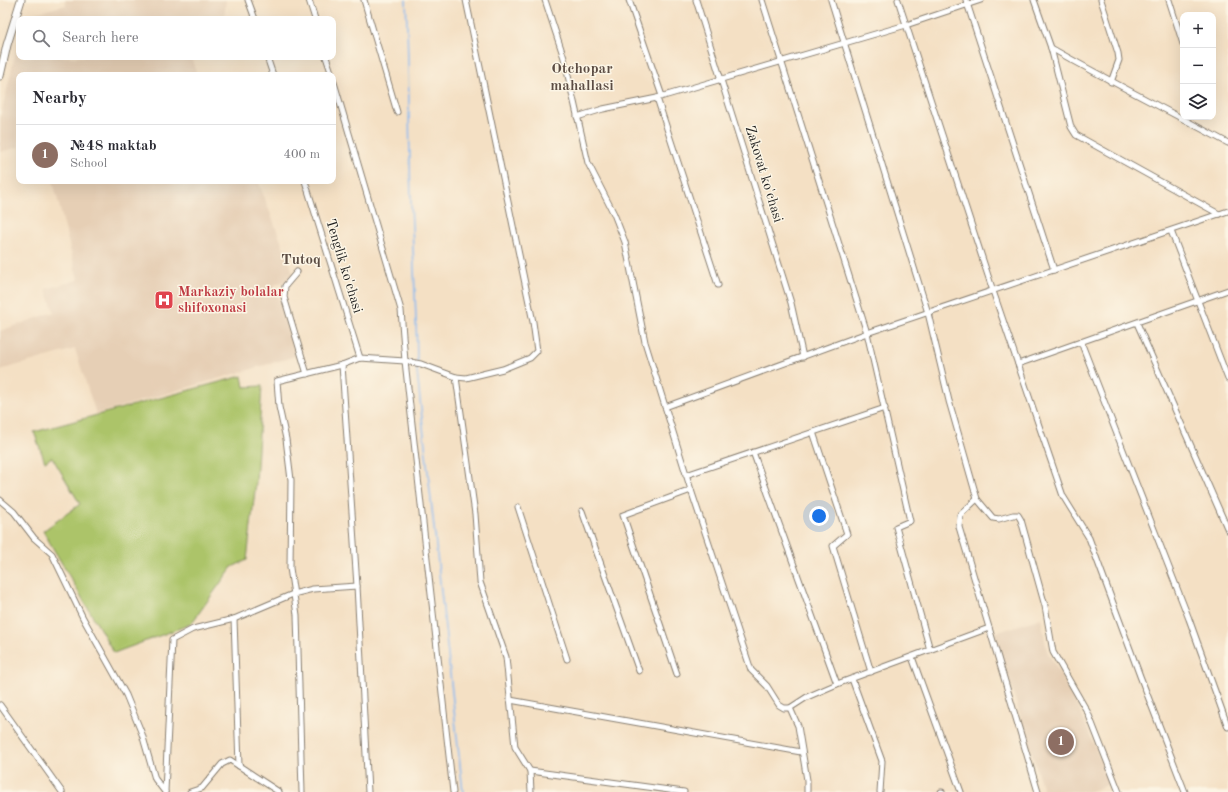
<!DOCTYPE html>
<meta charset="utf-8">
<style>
body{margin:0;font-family:"Old Standard TT",serif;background:#f7f7f7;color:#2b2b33}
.controls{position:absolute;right:12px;top:12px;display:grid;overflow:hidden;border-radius:8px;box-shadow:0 4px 16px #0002}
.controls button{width:36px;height:36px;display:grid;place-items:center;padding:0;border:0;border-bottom:1px solid #e1e1e2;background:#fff;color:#2b2b33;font:20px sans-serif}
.you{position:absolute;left:819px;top:516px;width:14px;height:14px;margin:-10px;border:3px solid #fff;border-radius:50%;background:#1a73e8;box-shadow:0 0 0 6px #1a73e833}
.badge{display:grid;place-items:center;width:26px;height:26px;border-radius:50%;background:#d1495b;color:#fff;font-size:13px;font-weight:700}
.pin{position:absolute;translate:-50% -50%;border:2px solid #fff;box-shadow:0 1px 4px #0006}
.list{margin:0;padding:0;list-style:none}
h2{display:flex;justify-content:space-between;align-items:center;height:52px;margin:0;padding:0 16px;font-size:17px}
h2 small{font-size:13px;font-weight:400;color:#7c7c81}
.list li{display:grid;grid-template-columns:26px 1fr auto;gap:12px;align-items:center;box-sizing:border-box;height:60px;padding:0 16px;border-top:1px solid #e1e1e2}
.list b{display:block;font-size:15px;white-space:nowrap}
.list p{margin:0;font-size:13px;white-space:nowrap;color:#7c7c81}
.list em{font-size:13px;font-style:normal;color:#7c7c81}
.icon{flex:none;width:22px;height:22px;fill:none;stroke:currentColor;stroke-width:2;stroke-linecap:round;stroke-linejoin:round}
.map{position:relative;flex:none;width:1228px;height:792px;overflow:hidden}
.search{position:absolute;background:#fff;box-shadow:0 4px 16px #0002;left:16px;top:16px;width:320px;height:44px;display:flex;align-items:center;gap:10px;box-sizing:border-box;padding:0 14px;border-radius:8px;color:#7c7c81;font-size:15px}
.panel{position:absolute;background:#fff;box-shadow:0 4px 16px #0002;left:16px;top:72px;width:320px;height:112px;border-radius:8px}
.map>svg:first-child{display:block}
.built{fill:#e6cfb5}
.green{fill:#acc469;stroke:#647042}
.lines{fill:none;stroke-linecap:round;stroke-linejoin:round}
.stream{stroke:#84b8f2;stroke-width:1.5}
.street-casing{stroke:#887e70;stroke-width:7}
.secondary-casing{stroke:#887e70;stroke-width:9}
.street{stroke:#fff;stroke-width:5}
.secondary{stroke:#fff;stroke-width:7}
.labels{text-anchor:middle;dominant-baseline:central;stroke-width:3;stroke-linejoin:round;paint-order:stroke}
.street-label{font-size:14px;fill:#1c1c1c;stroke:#fcf5e5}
.health-label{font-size:14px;font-weight:bold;fill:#be3a42;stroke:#fcf5e5;text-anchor:start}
.neighbourhood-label{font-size:15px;font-weight:bold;fill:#5c4d44;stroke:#fcf5e5}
</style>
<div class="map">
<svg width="1228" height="792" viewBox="0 0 1228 792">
<rect width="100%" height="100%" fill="#fcf5e5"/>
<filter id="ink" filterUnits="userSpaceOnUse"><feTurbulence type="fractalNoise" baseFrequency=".025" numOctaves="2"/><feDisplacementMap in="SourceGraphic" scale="8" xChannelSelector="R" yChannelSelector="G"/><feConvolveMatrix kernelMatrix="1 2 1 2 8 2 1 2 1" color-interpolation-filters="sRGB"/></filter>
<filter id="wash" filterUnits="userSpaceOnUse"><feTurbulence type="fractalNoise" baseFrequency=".012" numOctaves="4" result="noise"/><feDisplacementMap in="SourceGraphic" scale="16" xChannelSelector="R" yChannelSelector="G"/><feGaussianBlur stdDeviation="0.9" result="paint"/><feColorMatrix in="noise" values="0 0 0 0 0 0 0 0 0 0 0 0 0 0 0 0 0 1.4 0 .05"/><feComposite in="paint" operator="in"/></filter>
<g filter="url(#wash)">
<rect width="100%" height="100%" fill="#f4e0c4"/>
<g class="built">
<path d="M 65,0 L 226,0 L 224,19 L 23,19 L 24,16 L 66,5 Z"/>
<path d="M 19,38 L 19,57 L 191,57 L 197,75 L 19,75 L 19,147 L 0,152 L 0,119 Z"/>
<path d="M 53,181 L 258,181 L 295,278 L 274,285 L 296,356 L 96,414 L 75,349 L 0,370 L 0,331 L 54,312 L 46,289 L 78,280 Z"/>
<path d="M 1041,618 L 1047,651 L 1076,701 L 1110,784 L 1088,792 L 1058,792 L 1043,790 L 995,633 Z"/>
</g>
<path class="green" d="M 242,376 L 244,387 L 262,386 L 256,482 L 247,560 L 232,567 L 191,624 L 114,653 L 43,531 L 80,504 L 52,457 L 45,462 L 34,432 Z"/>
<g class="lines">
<path class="stream" d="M 406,0 C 409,67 409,133 411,200 C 413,257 417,314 417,372 L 463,792"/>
</g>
</g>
<g filter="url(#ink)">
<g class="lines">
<g class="street-casing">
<g id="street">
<path d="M 248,0 L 255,19"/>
<path d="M 309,0 L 315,19"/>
<path d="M 364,0 L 397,112"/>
<path d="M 545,0 L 564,58 L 588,163 L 614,214 L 625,242 L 645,342 L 691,490 L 751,670 L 767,686 L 779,705 L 784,708 L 790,708 L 807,697 L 837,684 L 989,628"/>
<path d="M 629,0 L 662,96"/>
<path d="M 696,0 L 791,303 L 803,357"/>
<path d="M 762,0 L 867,333 L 910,521 L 896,527 L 930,650"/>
<path d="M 831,0 L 928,313 L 949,401 L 977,499 L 993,518 L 999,519 L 1013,515 L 1018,515 L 1021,520 L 1045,606 L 1053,652 L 1088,713 L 1119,792"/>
<path d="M 898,0 L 993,291 L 1063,496 L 1089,538 L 1140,676 L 1185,792"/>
<path d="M 966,0 L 1054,270"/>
<path d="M 1034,0 L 1051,48 L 1071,127 L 1076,135 L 1219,214"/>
<path d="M 1101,0 L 1118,53 L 1119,60 L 1111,82"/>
<path d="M 1169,0 L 1183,44"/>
<path d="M 1051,48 C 1109,81 1169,111 1228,143"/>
<path d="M 267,57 L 273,75"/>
<path d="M 326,57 L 332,75"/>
<path d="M 333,79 L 401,310 L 405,361 L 453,792"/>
<path d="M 657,98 L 718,285"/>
<path d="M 577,117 L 603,109 L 657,98 L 906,25 L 981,0"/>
<path d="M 305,181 L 360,358"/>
<path d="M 1171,231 L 1228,379"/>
<path d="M 297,272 L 285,286 L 284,297 L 307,374"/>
<path d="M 1137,323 L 1228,530"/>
<path d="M 1081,342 L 1189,619 L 1228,727"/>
<path d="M 1018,364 L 1228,290"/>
<path d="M 342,365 L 357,586 L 368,792"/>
<path d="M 456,377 L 475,514 L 480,582 L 506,657 L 515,747 L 530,771 L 531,792"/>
<path d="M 665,407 L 867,333 L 1228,211"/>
<path d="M 813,432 L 847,534 L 833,546 L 871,672"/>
<path d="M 753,452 L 837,684"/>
<path d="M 686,475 L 885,408"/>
<path d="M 977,499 L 960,515 L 959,527 L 1038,792"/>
<path d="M 0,500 L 14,512 L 34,538 L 52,554 L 83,618 L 126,695 L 142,734 L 155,779 L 165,792"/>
<path d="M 518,507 L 567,659"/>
<path d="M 582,511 L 639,671"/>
<path d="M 234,619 L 239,766"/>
<path d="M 912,657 L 961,792"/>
<path d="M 677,674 L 623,515 L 691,490"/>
<path d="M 852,679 L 882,761 L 880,792"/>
<path d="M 510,700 L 801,752"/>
<path d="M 0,705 L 62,792"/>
<path d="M 790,708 L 798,726 L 807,780 L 807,792"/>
<path d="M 530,771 L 684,792"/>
<path d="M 165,792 L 172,640 L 193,629 L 234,619 L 293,594 L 313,589 L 357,586"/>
<path d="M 190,792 L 202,788 L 222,764 L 230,760 L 279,792"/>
<path d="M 302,792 L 297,615 L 290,568 L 291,480 L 286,439 L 279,407 L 277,381 L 342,365 L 360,358 L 405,361 L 421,364 L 456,377 L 466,378 L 503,369 L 530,358 L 537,351 L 533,322 L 466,0"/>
<path d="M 941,792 L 942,792"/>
</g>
</g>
<g class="secondary-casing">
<path id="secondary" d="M 0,76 L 7,45 L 21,0"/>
</g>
<use href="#street" class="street"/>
<use href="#secondary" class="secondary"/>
</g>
</g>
<defs>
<g id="hospital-square" transform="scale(1)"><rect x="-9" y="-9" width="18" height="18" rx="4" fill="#e0444e" stroke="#fcf5e5"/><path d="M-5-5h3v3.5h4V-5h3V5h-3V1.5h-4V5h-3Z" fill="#fff"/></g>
</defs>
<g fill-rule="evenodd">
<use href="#hospital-square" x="164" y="300"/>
</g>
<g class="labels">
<g class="street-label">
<text transform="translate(764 174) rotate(73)">Zakovat ko'chasi</text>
<text transform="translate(344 266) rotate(73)">Tenglik ko'chasi</text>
</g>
<g class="health-label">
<text x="178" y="292">Markaziy bolalar<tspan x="178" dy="16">shifoxonasi</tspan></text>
</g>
<g class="neighbourhood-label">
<text x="582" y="69">Otchopar<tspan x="582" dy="17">mahallasi</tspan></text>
<text x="301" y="260">Tutoq</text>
</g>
</g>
</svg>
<div class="controls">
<button>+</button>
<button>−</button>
<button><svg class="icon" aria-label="layers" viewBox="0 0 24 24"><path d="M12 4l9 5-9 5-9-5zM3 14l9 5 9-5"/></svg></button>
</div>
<div class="you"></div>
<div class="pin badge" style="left:1061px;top:742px;background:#8d6e63">1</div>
<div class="search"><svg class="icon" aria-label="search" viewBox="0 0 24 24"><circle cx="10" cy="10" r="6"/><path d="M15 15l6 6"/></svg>Search here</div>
<section class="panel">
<h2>Nearby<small></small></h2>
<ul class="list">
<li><span class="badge" style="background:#8d6e63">1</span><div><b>№48 maktab</b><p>School</p></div><em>400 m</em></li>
</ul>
</section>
</div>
